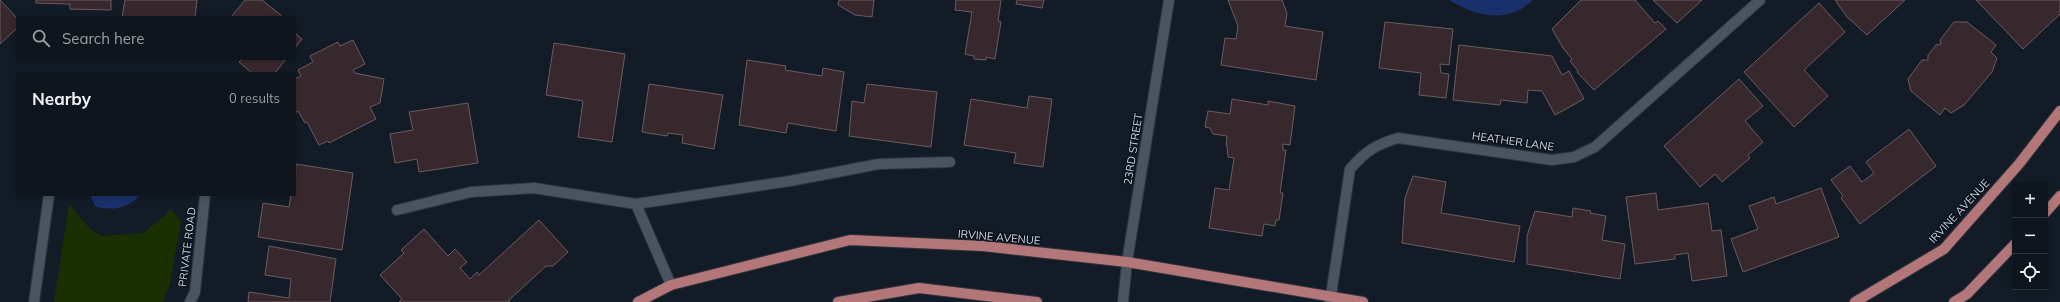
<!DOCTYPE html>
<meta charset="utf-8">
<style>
body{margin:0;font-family:Mulish,sans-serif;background:#171e25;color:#f1f3f6}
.controls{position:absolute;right:12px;bottom:12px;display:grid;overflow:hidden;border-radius:0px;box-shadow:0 2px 6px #0003}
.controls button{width:36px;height:36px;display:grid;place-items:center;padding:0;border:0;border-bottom:1px solid #2e343b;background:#0e151c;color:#f1f3f6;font:20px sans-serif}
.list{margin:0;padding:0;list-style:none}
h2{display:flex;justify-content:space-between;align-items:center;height:52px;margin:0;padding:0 16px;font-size:17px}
h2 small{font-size:13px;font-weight:400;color:#9b9fa3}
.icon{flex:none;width:22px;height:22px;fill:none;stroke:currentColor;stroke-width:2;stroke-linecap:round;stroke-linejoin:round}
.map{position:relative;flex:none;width:2060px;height:302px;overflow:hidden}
.search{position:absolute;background:#0e151c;box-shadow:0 2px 6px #0003;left:16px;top:16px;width:280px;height:44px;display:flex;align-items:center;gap:10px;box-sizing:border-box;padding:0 14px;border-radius:0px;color:#9b9fa3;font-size:15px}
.panel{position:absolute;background:#0e151c;box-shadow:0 2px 6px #0003;left:16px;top:72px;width:280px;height:124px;border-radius:0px}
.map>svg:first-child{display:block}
.green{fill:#1a3002}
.water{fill:#19306a}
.building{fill:#37282e;stroke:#6c5b61}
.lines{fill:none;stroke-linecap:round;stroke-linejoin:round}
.minor-casing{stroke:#30343d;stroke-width:12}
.major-casing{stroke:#30343d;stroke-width:12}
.minor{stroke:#495460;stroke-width:10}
.major{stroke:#b37779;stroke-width:10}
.labels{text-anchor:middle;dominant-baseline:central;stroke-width:3;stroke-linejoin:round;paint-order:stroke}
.street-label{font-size:11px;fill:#d1d7de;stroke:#0a121d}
</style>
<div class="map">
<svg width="2060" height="302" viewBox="0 0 2060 302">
<rect width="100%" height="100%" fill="#131c26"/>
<path class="green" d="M 69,204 L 90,229 L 102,236 L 143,233 L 166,215 L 170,209 L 181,221 L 170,283 L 163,302 L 54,302 Z"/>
<g class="water">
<path d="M 1449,0 L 1533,0 C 1507,24 1477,17 1449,0 Z"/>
<path d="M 90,195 L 140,195 C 129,208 111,212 95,206 Z"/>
</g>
<g class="building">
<path d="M 0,0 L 17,18 L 17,28 L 0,44 Z"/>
<path d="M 36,0 L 111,0 L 111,10 L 70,9 L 70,4 L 36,3 Z"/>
<path d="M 125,0 L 197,0 L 195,17 L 122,17 Z"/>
<path d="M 245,0 L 262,0 L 283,17 L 231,17 Z"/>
<path d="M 839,0 L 874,0 L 872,17 L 855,15 L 838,5 Z"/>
<path d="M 956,0 L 1001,0 L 998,21 L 1001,22 L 995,59 L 986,57 L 986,60 L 974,59 L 974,56 L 965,54 L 972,12 L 955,10 Z"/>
<path d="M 1017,0 L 1044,0 L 1042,8 L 1016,4 Z"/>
<path d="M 1228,0 L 1282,0 L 1287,13 L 1285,26 L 1323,32 L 1316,80 L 1221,65 L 1225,38 L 1236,39 L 1238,26 Z"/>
<path d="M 1581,0 L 1635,0 L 1655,23 L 1658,21 L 1666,29 L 1594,90 L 1577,72 L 1578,71 L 1570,61 L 1572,59 L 1563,48 L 1552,29 Z"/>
<path d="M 1653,0 L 1702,0 L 1677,23 Z"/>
<path d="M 1835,0 L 1905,0 L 1867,35 L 1847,17 Z"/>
<path d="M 1976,0 L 2060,0 L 2060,14 L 2023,49 Z"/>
<path d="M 1819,3 L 1845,32 L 1804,70 L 1828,96 L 1794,127 L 1744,72 Z"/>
<path d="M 1385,22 L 1453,29 L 1449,65 L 1440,64 L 1441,73 L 1449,74 L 1446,98 L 1419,95 L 1421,73 L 1379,68 Z"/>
<path d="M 1954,22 L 1967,22 L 1996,45 L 1991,52 L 1997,58 L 1992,72 L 1964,105 L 1951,113 L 1945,108 L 1940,115 L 1911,91 L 1908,79 L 1922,60 L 1928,60 L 1928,55 L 1936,45 L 1941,44 L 1940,40 Z"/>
<path d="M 295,33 L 302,39 L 295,48 Z"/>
<path d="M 353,40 L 365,64 L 353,70 L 355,73 L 384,79 L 380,103 L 370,107 L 376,119 L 329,143 L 328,141 L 319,145 L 307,122 L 305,123 L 298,111 L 295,113 L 295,79 L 301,76 L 298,70 L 313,62 L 310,56 L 338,42 L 340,46 Z"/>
<path d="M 554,43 L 625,54 L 612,142 L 578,137 L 583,101 L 546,95 Z"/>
<path d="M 1459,45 L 1552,56 L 1562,75 L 1569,71 L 1584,99 L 1555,115 L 1542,91 L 1528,90 L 1527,103 L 1501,100 L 1500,105 L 1453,100 Z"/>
<path d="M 242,59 L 286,59 L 275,73 L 252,73 L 239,62 Z"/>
<path d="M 747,60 L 786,66 L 785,70 L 822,76 L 823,68 L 844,72 L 836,131 L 788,123 L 786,133 L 739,125 Z"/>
<path d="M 1739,79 L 1763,106 L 1745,121 L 1763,142 L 1748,155 L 1750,158 L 1722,182 L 1715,174 L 1700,187 L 1664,146 Z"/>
<path d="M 649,84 L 723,95 L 714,149 L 682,143 L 683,135 L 668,133 L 667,136 L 642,132 Z"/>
<path d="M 867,84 L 937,92 L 931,147 L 849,136 L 852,101 L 864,103 Z"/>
<path d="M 1029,96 L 1052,99 L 1043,167 L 1014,163 L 1016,153 L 964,145 L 971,99 L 1027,108 Z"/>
<path d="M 1232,99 L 1268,105 L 1268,101 L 1295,106 L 1290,145 L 1283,144 L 1283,150 L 1286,150 L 1280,193 L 1283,193 L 1279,220 L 1276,220 L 1275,226 L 1264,224 L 1262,236 L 1209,228 L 1215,188 L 1229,190 L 1234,158 L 1228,157 L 1227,145 L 1226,145 L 1227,136 L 1213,134 L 1210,128 L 1205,127 L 1208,111 L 1230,114 Z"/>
<path d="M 468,103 L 478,163 L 419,172 L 417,159 L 395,163 L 390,134 L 413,130 L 409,112 Z"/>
<path d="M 1909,129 L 1936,166 L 1860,224 L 1841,198 L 1843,196 L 1831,180 L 1850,166 L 1862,182 L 1874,173 L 1866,162 Z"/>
<path d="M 296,164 L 353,173 L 342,250 L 258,237 L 263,203 L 289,207 L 291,195 L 295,195 Z"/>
<path d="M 1413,176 L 1446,182 L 1441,213 L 1520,226 L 1514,262 L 1402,243 L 1405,198 Z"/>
<path d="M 1821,188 L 1839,237 L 1743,272 L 1731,239 L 1758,229 L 1749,206 L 1774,197 L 1776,204 Z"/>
<path d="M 1656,193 L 1658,210 L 1708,203 L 1712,231 L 1721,230 L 1727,276 L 1692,281 L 1688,253 L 1675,255 L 1675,259 L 1635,264 L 1626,197 Z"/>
<path d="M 1573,208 L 1591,211 L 1590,213 L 1606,216 L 1602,240 L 1625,244 L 1620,279 L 1527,264 L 1527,236 L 1535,211 L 1572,217 Z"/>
<path d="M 539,220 L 568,252 L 553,266 L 546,266 L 509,300 L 509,302 L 399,302 L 402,299 L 380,275 L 404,253 L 401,250 L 424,229 L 448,256 L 455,249 L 467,262 L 460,268 L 470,279 L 477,272 L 479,275 Z"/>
<path d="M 269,246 L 336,259 L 330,302 L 248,302 L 249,292 L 289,298 L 291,279 L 265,275 Z"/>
</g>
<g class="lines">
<g class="minor-casing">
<g id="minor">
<path d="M 636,204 L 671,285"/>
<path d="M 397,210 L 471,192 L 534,188 L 636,204 L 790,181 L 879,164 L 950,162"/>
<path d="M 34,302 L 49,195"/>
<path d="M 190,302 L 195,292 L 205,195"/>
<path d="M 1123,302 L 1127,262 L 1169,0"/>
<path d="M 1330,302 L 1350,169 C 1366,151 1375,145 1398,138 L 1552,160 L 1574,157 L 1595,147 L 1760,0"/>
</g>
</g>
<g class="major-casing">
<g id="major">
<path d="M 2045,213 L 2060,196"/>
<path d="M 638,302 L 671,285 L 850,240 L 983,246 L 1127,262 L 1363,302"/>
<path d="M 838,302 L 919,288 L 1037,302"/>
<path d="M 1855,302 L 1944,249 L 2019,164 L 2060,111"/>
<path d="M 1954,302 L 1967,294 L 2015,244"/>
</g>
</g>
<use href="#minor" class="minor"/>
<use href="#major" class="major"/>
</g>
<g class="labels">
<g class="street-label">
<text transform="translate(1513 141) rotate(8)">HEATHER LANE</text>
<text transform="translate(1133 149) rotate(-81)">23RD STREET</text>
<text transform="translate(1959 211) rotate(-47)">IRVINE AVENUE</text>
<text transform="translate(999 237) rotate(5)">IRVINE AVENUE</text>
<text transform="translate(187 247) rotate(-83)">PRIVATE ROAD</text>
</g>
</g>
</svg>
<div class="controls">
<button>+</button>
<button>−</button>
<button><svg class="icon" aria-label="locate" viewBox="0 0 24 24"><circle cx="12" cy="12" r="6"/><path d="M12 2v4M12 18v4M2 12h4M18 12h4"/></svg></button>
</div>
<div class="search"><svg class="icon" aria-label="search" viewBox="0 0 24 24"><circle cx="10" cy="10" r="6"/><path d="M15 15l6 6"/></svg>Search here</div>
<section class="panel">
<h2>Nearby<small>0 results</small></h2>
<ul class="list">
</ul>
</section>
</div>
